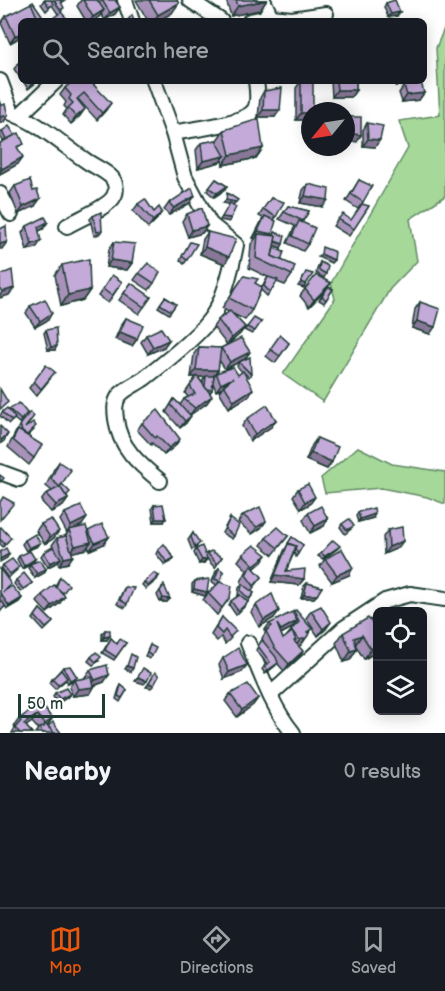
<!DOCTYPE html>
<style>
body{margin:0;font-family:"Balsamiq Sans",sans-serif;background:#20242c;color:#f1f3f6}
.controls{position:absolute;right:18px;bottom:18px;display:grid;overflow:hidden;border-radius:9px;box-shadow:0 3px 15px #0003}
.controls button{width:54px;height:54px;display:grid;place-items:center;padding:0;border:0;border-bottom:2px solid #363941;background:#171b24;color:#f1f3f6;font:30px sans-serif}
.compass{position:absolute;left:301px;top:102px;width:54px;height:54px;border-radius:50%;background:#171b24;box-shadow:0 3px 15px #0003;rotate:240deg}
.scale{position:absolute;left:18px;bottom:15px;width:87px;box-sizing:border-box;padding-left:6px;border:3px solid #1f3d34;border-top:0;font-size:16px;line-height:21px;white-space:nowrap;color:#1f3d34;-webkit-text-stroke:4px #fff;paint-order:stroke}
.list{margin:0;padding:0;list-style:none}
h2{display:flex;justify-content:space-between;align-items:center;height:78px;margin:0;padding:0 24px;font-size:26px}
h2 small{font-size:20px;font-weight:400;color:#9ea1a6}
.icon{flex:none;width:33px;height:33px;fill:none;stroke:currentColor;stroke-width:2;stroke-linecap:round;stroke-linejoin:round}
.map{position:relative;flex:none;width:445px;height:733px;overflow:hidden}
.search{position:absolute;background:#171b24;box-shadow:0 3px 15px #0003;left:18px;right:18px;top:18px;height:66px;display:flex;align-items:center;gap:15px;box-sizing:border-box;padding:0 21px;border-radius:9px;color:#9ea1a6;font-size:22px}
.sheet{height:174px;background:#171b24}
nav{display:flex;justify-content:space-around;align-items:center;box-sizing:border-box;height:84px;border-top:2px solid #363941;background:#171b24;font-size:16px;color:#9ea1a6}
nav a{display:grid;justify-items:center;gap:3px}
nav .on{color:#ea580c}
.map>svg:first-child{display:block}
.green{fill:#a6d899;stroke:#628a66;stroke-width:1.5}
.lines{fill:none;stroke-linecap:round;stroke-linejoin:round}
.minor-casing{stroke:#1f3d34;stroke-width:18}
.minor{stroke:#fff;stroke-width:14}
.wall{fill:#a892ba;stroke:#1f3d34;stroke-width:1.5;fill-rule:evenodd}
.shaded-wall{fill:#887797;stroke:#1f3d34;stroke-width:1.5}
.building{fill:#c3aad8;stroke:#1f3d34;stroke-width:1.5}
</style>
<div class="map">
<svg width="445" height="733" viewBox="0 0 445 733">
<rect width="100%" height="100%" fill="#fff"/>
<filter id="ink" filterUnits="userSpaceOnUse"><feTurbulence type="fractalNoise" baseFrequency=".0167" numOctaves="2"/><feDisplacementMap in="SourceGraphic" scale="12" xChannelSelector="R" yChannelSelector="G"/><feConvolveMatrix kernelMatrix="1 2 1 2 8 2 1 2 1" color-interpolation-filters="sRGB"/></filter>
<g filter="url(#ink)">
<g class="green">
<path d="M 445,26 L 445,196 L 410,219 L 417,261 L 390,289 L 323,402 L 283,374 L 335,299 L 331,283 L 408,148 L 399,121 L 440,115 L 436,48 Z"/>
<path d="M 358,447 L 392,464 L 445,472 L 445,504 L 427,497 L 381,488 L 325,493 L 321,478 Z"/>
</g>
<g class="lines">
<g class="minor-casing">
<g id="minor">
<path d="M 125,0 L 132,21"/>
<path d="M 190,0 L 221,21"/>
<path d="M 263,0 L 271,17"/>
<path d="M 250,21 L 271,17 L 292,19 L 326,14"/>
<path d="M 0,81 L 12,113 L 19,116 L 56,81"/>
<path d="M 154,81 L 173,133 L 185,177 L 210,224 L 236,245 C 232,266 225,297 213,315 C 201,334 163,364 145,378 C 137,384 125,388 119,396 C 114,403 115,411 116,419 C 119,447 139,464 160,481"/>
<path d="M 19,116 C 44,127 63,145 85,160 C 93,166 106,171 112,178 C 116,183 117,191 114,196 C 109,207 78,219 67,226"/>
<path d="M 173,133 C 190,129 246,125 255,109 C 259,101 257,89 256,81"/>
<path d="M 0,194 L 11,214"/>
<path d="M 0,472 L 19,479"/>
<path d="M 248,643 C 261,674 272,707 293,733"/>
<path d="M 270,695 L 344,628 L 385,601 L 410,594 L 445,599"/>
</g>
</g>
<use href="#minor" class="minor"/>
</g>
<g class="wall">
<path d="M 44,0 L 66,0 L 61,3 L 62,11 L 58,14 L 52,5 L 46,11 L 41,4 Z"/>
<path d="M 81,0 L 97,0 L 99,3 L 102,0 L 120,7 L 115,14 L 105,20 L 101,14 L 99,17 L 93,21 L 86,21 L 77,6 Z"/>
<path d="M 136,0 L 177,0 L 172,13 L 158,21 L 148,21 Z"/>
<path d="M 226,0 L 267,0 L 260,10 L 231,16 Z"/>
<path d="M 386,3 L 397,16 L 388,17 L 384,7 Z"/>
<path d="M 6,16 L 40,18 L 21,21 L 17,39 L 10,43 L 1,23 Z"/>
<path d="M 21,60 L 21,79 L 14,69 L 19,62 Z"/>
<path d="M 23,81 L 38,81 L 28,89 Z"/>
<path d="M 73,81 L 97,81 L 93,85 L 106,110 L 97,120 L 79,100 L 80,116 L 71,124 L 63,115 L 67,109 L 64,106 L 66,102 L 60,95 L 65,88 Z"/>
<path d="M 301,81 L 310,111 L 310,117 L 308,120 L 296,120 L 296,88 Z"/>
<path d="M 331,81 L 356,81 L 356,90 L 351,97 L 332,97 Z"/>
<path d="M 404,86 L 424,93 L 419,100 L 402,102 L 399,93 Z"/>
<path d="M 264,91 L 275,117 L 258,117 L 260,98 Z"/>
<path d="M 367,123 L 375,147 L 363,146 L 363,130 Z"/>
<path d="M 224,130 L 263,148 L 256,158 L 223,165 L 222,160 L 220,162 L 198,168 L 196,150 L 201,143 L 217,140 Z"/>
<path d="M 2,131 L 19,151 L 18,164 L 0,174 L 0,143 L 3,142 L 0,134 Z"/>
<path d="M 216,179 L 227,186 L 225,190 L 214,197 L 207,191 Z"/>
<path d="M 359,180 L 363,202 L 358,209 L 346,201 Z"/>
<path d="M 308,184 L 323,207 L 300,203 L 303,190 Z"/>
<path d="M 15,186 L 35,206 L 18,214 L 10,193 Z"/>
<path d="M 271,198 L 276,217 L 274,220 L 271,235 L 273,236 L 275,232 L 281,248 L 274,246 L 274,248 L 292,275 L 285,285 L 277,282 L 267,296 L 261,290 L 252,310 L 245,320 L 233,314 L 245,327 L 240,334 L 228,344 L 245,359 L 225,369 L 219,360 L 218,370 L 213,376 L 216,373 L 238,375 L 242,372 L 237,366 L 239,362 L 251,374 L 249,377 L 244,373 L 249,396 L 229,408 L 219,391 L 222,388 L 216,391 L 213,383 L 212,390 L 210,393 L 207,403 L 190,415 L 186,423 L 180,428 L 166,412 L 174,399 L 180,405 L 184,399 L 188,397 L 185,393 L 196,377 L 191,377 L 194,354 L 199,347 L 221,348 L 227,345 L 213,327 L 218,320 L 229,312 L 222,308 L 244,276 L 255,283 L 261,289 L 268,277 L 249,268 L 251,244 L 255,239 L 253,238 L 263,218 L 259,216 ZM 198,377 L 205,377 L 203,380 L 203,384 Z"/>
<path d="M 169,203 L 190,203 L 169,215 L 164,210 Z"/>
<path d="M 138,204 L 157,219 L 148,228 L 133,211 Z"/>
<path d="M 288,206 L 309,211 L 302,222 L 308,244 L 303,251 L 287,243 L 295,226 L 279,219 Z"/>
<path d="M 369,206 L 349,236 L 333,226 L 338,219 L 351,220 Z"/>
<path d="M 187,214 L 207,226 L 202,233 L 188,237 L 182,221 Z"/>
<path d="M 93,216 L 102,231 L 99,234 L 94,236 L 90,219 Z"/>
<path d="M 27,226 L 43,229 L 39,231 L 36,248 L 27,250 L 22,233 Z"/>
<path d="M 208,232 L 225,264 L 200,254 L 203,239 Z"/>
<path d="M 114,242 L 132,263 L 127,270 L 106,267 L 109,249 Z"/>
<path d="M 190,242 L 187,260 L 184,264 L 180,260 Z"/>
<path d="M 320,262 L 326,274 L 324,278 L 316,273 L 318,266 Z"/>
<path d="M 62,265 L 90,290 L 83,300 L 61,306 L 55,275 Z"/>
<path d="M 139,273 L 154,283 L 149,290 L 134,280 Z"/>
<path d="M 112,275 L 122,282 L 108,303 L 98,296 Z"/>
<path d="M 131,283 L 151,297 L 139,314 L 119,300 Z"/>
<path d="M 331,283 L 309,307 L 300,296 L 305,289 Z"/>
<path d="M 328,287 L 333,289 L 324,303 L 319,300 Z"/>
<path d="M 165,297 L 176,304 L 169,314 L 158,307 Z"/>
<path d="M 420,302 L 430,334 L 412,328 L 415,309 Z"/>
<path d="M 30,306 L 48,320 L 35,327 L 26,313 Z"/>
<path d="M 126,318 L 137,339 L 132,346 L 115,339 L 121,325 Z"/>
<path d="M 261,322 L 252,334 L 244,330 L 247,327 Z"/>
<path d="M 46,330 L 55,350 L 48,350 L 44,333 Z"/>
<path d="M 146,335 L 164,347 L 148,354 L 141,342 Z"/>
<path d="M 280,335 L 289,343 L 275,363 L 266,356 Z"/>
<path d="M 50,379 L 36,396 L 29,388 L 34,381 Z"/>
<path d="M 9,409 L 27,413 L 19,423 L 14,419 L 9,424 L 0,416 L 2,412 Z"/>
<path d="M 247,419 L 276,420 L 271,427 L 250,441 L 242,426 Z"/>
<path d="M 142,423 L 175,446 L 164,455 L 152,443 L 151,445 L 137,430 Z"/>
<path d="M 20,424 L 34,430 L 28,436 L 34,458 L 29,465 L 8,447 Z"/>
<path d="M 317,438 L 332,462 L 327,469 L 306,460 L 312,445 Z"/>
<path d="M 59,462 L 62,484 L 68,499 L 63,506 L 51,512 L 41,501 L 46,494 L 52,491 L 46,486 L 54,469 Z"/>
<path d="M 298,489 L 310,504 L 301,509 L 293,496 Z"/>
<path d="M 154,505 L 164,522 L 154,522 L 152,508 Z"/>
<path d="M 358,512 L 373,518 L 358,522 L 356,516 Z"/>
<path d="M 65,513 L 82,525 L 74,529 L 88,531 L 109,537 L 104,544 L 90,550 L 88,547 L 86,549 L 72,552 L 68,563 L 59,565 L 58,562 L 48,567 L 41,556 L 44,552 L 53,547 L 52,545 L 57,538 L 65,536 L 68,532 L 67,533 L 60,520 Z"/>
<path d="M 308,513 L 324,526 L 310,533 L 303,520 Z"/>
<path d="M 243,515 L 266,521 L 261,528 L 252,534 L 238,522 Z"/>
<path d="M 230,518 L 234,536 L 232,539 L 222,533 Z"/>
<path d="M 41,524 L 54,538 L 45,544 L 36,531 Z"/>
<path d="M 342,524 L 351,529 L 345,534 L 340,527 Z"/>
<path d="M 0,528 L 8,541 L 3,547 L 0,544 Z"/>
<path d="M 388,530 L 398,548 L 384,554 L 383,537 Z"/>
<path d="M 193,533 L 197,547 L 192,550 L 188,540 Z"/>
<path d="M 288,536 L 273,555 L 261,545 L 266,538 Z"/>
<path d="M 292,537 L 303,545 L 296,557 L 294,553 L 286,571 L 304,579 L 299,585 L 271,582 L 284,551 Z"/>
<path d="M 25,540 L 40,543 L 38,546 L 26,551 L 22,544 Z"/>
<path d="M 340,546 L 337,549 L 323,559 L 318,556 L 321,553 Z"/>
<path d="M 196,549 L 205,555 L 207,553 L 222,557 L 215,568 L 207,559 L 204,563 L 199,564 L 194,553 Z"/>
<path d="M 158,550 L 174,558 L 171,562 L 165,565 L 156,554 Z"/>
<path d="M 243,554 L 262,562 L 254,569 L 262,577 L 251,591 L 254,593 L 245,606 L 236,615 L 229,605 L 231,601 L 239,595 L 238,595 L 239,588 L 242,584 L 243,585 L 241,582 L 247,570 L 238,561 Z"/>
<path d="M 19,556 L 35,559 L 33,563 L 22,569 L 17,559 Z"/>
<path d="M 325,559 L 349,575 L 332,582 L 320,566 Z"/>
<path d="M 30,564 L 46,569 L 44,573 L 35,578 L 28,568 Z"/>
<path d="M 3,565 L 17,570 L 8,578 L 1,569 Z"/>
<path d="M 219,568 L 220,581 L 218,583 L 230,597 L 217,615 L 203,600 L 208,593 L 217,585 L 212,582 L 216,571 Z"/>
<path d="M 0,569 L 5,591 L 22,598 L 19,602 L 7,609 L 5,606 L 0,612 Z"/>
<path d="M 159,576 L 157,580 L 146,589 L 142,585 L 144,582 Z"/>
<path d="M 60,577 L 63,593 L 60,603 L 47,613 L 37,602 L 42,595 L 55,586 Z"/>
<path d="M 16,580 L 32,583 L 29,586 L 21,592 L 14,584 Z"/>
<path d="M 195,581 L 205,596 L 192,592 L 192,584 Z"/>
<path d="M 307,583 L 322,587 L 314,598 L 301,598 L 304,586 Z"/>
<path d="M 164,585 L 167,602 L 160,602 L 157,595 Z"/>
<path d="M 125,587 L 127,604 L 125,608 L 117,604 L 123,590 Z"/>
<path d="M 256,605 L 274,618 L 259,627 L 251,612 Z"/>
<path d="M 40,609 L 53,622 L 44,631 L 33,619 Z"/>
<path d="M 294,611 L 308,634 L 304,641 L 301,645 L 298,646 L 298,658 L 284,671 L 277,663 L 275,666 L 265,674 L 262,669 L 267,664 L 256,650 L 262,640 L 264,643 L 262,638 L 266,632 L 264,631 L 269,624 L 292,613 ZM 293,626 L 294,627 L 286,637 L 283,639 L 281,634 L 292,628 Z"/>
<path d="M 311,611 L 326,629 L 318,636 L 306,618 Z"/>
<path d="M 222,617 L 231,638 L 225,644 L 221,637 L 217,641 L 211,635 Z"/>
<path d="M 105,630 L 107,640 L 102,640 L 102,633 Z"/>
<path d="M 378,630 L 378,651 L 364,659 L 357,648 L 350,660 L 344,662 L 336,643 L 343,633 Z"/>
<path d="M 111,638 L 117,644 L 126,643 L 114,660 L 102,653 Z"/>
<path d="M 150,645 L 152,656 L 149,659 L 145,656 Z"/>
<path d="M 91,657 L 99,661 L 93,665 L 88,661 Z"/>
<path d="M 223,658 L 242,672 L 224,679 L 219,665 Z"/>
<path d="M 63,667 L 77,677 L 68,683 L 66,680 L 55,689 L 49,683 Z"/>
<path d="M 90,670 L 104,682 L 94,686 L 94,687 L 90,694 L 73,696 L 69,687 L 74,680 L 86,678 L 85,677 Z"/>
<path d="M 121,685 L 127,690 L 120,702 L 116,699 L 119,689 Z"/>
<path d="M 55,693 L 68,697 L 58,703 L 53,697 Z"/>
<path d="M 230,694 L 258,698 L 253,705 L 237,717 L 225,701 Z"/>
<path d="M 41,703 L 52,719 L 47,726 L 61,733 L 35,733 L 38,729 L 32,722 L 26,726 L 32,733 L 12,733 L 15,728 L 14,726 L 19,719 Z"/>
</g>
<g class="shaded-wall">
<path d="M 267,0 L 260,10 L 231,16 L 238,6 Z"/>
<path d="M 179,3 L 172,13 L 158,21 L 153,21 L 158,15 Z"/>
<path d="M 120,7 L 115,14 L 105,20 L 110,13 Z"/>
<path d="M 104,10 L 99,17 L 93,21 L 90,21 L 93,17 Z"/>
<path d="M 400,12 L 397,16 L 388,17 L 391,14 Z"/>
<path d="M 21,33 L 17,39 L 10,43 L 15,36 Z"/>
<path d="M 34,81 L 38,81 L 28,89 L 33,82 Z"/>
<path d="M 412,81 L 410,85 L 396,86 L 399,83 Z"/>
<path d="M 337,90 L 356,90 L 351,97 L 332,97 Z"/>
<path d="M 424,93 L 419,100 L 402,102 L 407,95 Z"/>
<path d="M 111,103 L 106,110 L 97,120 L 102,113 Z"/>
<path d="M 85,109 L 80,116 L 71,124 L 76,117 Z"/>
<path d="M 263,110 L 280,110 L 275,117 L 258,117 Z"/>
<path d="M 301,113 L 310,113 L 310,117 L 308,120 L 296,120 Z"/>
<path d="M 8,115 L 4,122 L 0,123 L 0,117 Z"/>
<path d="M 346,133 L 361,135 L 357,142 L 346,140 Z"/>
<path d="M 368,139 L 380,140 L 375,147 L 363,146 Z"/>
<path d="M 263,148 L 256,158 L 223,165 L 230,155 Z"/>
<path d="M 225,156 L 220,162 L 198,168 L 203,161 Z"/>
<path d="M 23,157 L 18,164 L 0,174 L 0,172 L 2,169 Z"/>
<path d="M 227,186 L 225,190 L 214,197 L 217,193 Z"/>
<path d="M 195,196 L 190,203 L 169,215 L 174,208 Z"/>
<path d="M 305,196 L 328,200 L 323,207 L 300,203 Z"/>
<path d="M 40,199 L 35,206 L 18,214 L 23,207 Z"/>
<path d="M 226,200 L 236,202 L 233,205 L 223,203 Z"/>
<path d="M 162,212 L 157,219 L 148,228 L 153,221 Z"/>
<path d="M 222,217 L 231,218 L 229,222 L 220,220 Z"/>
<path d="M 48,222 L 43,229 L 33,234 L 38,227 Z"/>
<path d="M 207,226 L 202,233 L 188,237 L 192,230 Z"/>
<path d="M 258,231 L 272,234 L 267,241 L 258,234 L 255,239 L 253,238 Z"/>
<path d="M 41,241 L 36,248 L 27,250 L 32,244 Z"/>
<path d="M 272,241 L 283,244 L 281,248 L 269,244 Z"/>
<path d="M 7,242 L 2,249 L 0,249 L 0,244 Z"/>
<path d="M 205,247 L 229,257 L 225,264 L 200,254 Z"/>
<path d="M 321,254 L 334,260 L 331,263 L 318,257 Z"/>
<path d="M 111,260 L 132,263 L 127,270 L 106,267 Z"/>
<path d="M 301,282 L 306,284 L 304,288 L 298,286 Z"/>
<path d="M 331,283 L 326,290 L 309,307 L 314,300 Z"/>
<path d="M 14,288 L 9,295 L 0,298 L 0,295 L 2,292 Z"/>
<path d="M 90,290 L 83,300 L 61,306 L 68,295 Z"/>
<path d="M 52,313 L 48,320 L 35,327 L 40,321 Z"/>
<path d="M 417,321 L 435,327 L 430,334 L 412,328 Z"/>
<path d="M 245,327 L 240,334 L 227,345 L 232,338 Z"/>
<path d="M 120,332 L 137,339 L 132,346 L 115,339 Z"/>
<path d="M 169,340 L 164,347 L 148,354 L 153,347 Z"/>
<path d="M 57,346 L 55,350 L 48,350 L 51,347 Z"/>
<path d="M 250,352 L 245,359 L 225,369 L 230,362 Z"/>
<path d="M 196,370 L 218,370 L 213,377 L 191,377 Z"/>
<path d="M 233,378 L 224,385 L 222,388 L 216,391 L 221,384 Z"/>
<path d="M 253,389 L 249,396 L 229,408 L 234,401 Z"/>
<path d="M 212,396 L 207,403 L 190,415 L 195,408 Z"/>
<path d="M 191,416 L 186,423 L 180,428 L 185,421 Z"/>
<path d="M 276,420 L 271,427 L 250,441 L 255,434 Z"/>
<path d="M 8,434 L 4,441 L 0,444 L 1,440 Z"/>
<path d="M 180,439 L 175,446 L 164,455 L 169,448 Z"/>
<path d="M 311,453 L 332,462 L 327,469 L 306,460 Z"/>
<path d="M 315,497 L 310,504 L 301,509 L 305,502 Z"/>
<path d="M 68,499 L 63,506 L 51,512 L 56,505 Z"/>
<path d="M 375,514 L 373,518 L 358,522 L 360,519 Z"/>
<path d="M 87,518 L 82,525 L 70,531 L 69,530 L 67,533 L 71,526 Z"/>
<path d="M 156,519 L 166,519 L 164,522 L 154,522 Z"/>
<path d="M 328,519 L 324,526 L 310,533 L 315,526 Z"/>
<path d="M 266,521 L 261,528 L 252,534 L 257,527 Z"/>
<path d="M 59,531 L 54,538 L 45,544 L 50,537 Z"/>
<path d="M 109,537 L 104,544 L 90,550 L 95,543 Z"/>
<path d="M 403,541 L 398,548 L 384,554 L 389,547 Z"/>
<path d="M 91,542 L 86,549 L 70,553 L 75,546 Z"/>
<path d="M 40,543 L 38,546 L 26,551 L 29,548 Z"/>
<path d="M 340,546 L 337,549 L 323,559 L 325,556 Z"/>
<path d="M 9,554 L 7,558 L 0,562 L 0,559 Z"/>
<path d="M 267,555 L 262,562 L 249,572 L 254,565 Z"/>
<path d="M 73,556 L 68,563 L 59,565 L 64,558 Z"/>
<path d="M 61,558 L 58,562 L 48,567 L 50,563 Z"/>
<path d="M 174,558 L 171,562 L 165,565 L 167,562 Z"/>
<path d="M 35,559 L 33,563 L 22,569 L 24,566 Z"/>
<path d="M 207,559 L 204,563 L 199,564 L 202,560 Z"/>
<path d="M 353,568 L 349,575 L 332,582 L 337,575 Z"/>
<path d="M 46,569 L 44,573 L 35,578 L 37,574 Z"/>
<path d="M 275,575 L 304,579 L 299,585 L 271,582 Z"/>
<path d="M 194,589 L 207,592 L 205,596 L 192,592 Z"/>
<path d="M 304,595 L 317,595 L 314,598 L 301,598 Z"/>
<path d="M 65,596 L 60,603 L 47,613 L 52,606 Z"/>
<path d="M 22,598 L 19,602 L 7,609 L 9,606 Z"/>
<path d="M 163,598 L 170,599 L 167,602 L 160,602 Z"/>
<path d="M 279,611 L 274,618 L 259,627 L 264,620 Z"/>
<path d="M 297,621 L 292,628 L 276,636 L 281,630 Z"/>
<path d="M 331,622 L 326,629 L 318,636 L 323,629 Z"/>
<path d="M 312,629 L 301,645 L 295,647 L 300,640 Z"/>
<path d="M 362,635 L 355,645 L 354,638 Z"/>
<path d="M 110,636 L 107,640 L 102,640 L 104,637 Z"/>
<path d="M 378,645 L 378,651 L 364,659 L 371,649 Z"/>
<path d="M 357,649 L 350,660 L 344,662 L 351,651 Z"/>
<path d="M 303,651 L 298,658 L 284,671 L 289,664 Z"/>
<path d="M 278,663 L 275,666 L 265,674 L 268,670 Z"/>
<path d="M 247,665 L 242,672 L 224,679 L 229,672 Z"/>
<path d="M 127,666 L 133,668 L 131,672 L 125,669 Z"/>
<path d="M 109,675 L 104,682 L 90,687 L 95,680 Z"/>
<path d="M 77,677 L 74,680 L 68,683 L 70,680 Z"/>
<path d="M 138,677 L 147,681 L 144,684 L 135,681 Z"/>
<path d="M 149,683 L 154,685 L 151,688 L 146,687 Z"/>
<path d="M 94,687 L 90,694 L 73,696 L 78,689 Z"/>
<path d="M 70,694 L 68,697 L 58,703 L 60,699 Z"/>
<path d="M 258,698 L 253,705 L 237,717 L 242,710 Z"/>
<path d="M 37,715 L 32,722 L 19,731 L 24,724 Z"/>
</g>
<g class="building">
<path d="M 44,0 L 51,0 L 53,4 L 49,7 Z"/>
<path d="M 54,0 L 60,0 L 64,8 L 60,10 Z"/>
<path d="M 83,0 L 97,0 L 104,10 L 93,17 Z"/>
<path d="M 102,0 L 115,0 L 120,7 L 110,13 Z"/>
<path d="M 149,0 L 177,0 L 179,3 L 158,15 Z"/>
<path d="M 236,0 L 267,0 L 238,6 Z"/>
<path d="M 395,0 L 400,12 L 391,14 L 386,3 Z"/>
<path d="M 33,2 L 42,15 L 38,19 L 31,4 Z"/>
<path d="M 31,3 L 38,19 L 33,21 L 21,21 L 21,33 L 15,36 L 6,16 Z"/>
<path d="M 61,12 L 69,21 L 53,21 L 52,19 Z"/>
<path d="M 132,15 L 134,21 L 127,21 Z"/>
<path d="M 73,81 L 83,81 L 84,82 L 83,81 L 90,81 L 111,103 L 102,113 L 84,93 L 77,99 L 85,109 L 76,117 L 68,108 L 73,103 L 69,99 L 71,95 L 65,88 Z"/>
<path d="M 301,81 L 313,81 L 313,111 L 310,111 L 310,113 L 301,113 Z"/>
<path d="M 336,81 L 356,81 L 356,90 L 337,90 Z"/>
<path d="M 399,81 L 412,81 L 399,83 Z"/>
<path d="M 421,82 L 424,93 L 407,95 L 404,86 Z"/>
<path d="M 282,88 L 280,110 L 263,110 L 264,91 Z"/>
<path d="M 5,104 L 8,115 L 0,117 L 0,106 Z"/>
<path d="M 346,117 L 361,117 L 361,135 L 346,133 Z"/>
<path d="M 259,119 L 263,148 L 230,155 L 224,130 Z"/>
<path d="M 367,123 L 383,126 L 380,140 L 368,139 Z"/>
<path d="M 9,126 L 15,135 L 6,140 L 2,131 Z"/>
<path d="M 19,133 L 24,144 L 17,147 L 23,157 L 2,169 L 0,163 L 0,143 Z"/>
<path d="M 216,140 L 225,156 L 203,161 L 201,143 Z"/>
<path d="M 216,179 L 227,186 L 217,193 L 209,188 Z"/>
<path d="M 30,180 L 33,191 L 37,190 L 40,199 L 23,207 L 15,186 Z"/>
<path d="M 359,180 L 372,186 L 363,202 L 351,194 Z"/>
<path d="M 308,184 L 329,189 L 328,200 L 305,196 Z"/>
<path d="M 192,188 L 195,196 L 174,208 L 169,203 Z"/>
<path d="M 227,193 L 238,200 L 236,202 L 226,200 Z"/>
<path d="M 271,198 L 284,202 L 276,217 L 263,209 Z"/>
<path d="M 145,199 L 154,212 L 159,207 L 162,212 L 153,221 L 138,204 Z"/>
<path d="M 230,203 L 236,207 L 231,218 L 222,217 Z"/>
<path d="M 362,204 L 369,206 L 354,229 L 338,219 L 343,214 L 351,220 Z"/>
<path d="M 288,206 L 309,211 L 303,221 L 284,212 Z"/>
<path d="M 202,208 L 207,226 L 192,230 L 187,214 Z"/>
<path d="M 101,212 L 102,231 L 97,232 L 93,216 Z"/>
<path d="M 265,216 L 276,221 L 272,234 L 258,231 Z"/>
<path d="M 45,217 L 48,222 L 38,227 L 41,241 L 32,244 L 27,226 Z"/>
<path d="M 299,221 L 315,228 L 308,244 L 292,236 Z"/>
<path d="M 6,226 L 7,242 L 0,244 L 0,229 Z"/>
<path d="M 208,232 L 236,239 L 229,257 L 205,247 Z"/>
<path d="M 275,232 L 285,236 L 283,244 L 275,241 L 276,236 L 274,236 Z"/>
<path d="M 258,234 L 276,236 L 272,256 L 295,266 L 292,275 L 256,258 Z"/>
<path d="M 114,242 L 135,244 L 132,263 L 111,260 Z"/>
<path d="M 190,242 L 197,244 L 187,260 L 182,256 Z"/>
<path d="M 322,247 L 335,252 L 334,260 L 321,254 Z"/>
<path d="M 274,248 L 284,252 L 281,260 L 272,256 Z"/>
<path d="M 89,259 L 90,290 L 68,295 L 62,265 Z"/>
<path d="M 320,262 L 328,266 L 326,274 L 319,270 Z"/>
<path d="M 148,263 L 160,272 L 154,283 L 139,273 Z"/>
<path d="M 12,270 L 14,288 L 2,292 L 0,289 L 0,275 Z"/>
<path d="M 306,272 L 313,274 L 306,284 L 301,282 Z"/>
<path d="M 112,275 L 122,282 L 112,296 L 103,289 Z"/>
<path d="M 316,275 L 331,283 L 314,300 L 305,289 Z"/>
<path d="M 244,276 L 258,279 L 255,283 L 262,287 L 252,310 L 229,298 Z"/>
<path d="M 268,277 L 278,280 L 270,292 L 264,286 Z"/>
<path d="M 131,283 L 151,297 L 144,307 L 124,293 Z"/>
<path d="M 328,287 L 333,289 L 326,300 L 322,296 Z"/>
<path d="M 165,297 L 176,304 L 171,311 L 160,304 Z"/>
<path d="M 45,299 L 52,313 L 40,321 L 30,306 Z"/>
<path d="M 420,302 L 440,309 L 435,327 L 417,321 Z"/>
<path d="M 230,311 L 245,327 L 232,338 L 218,320 Z"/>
<path d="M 126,318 L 143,325 L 137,339 L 120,332 Z"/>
<path d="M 254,318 L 261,322 L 255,331 L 247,327 Z"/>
<path d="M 56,328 L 57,346 L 51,347 L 46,330 Z"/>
<path d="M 161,328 L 169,340 L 153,347 L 146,335 Z"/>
<path d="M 280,335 L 289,343 L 280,356 L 270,349 Z"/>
<path d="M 241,338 L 250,352 L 230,362 L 221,348 Z"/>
<path d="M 199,347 L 221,348 L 218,370 L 196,370 Z"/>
<path d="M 250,357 L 251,374 L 239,362 Z"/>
<path d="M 46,365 L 55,372 L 41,389 L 34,381 Z"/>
<path d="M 233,367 L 238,375 L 243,371 L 253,389 L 234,401 L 224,385 L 233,378 L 221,384 L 216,373 Z"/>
<path d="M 197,376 L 212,396 L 195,408 L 184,399 L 195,394 L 190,386 Z"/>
<path d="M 206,376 L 214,376 L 212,390 L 207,389 L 205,387 Z"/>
<path d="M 0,389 L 8,402 L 0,409 Z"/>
<path d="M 174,399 L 191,416 L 185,421 L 171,405 Z"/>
<path d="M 19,403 L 27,413 L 21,420 L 9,409 Z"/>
<path d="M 267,405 L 276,420 L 255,434 L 247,419 Z"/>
<path d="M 7,408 L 15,418 L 12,421 L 2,412 Z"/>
<path d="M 158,410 L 180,439 L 169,448 L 157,436 L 155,438 L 142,423 Z"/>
<path d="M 30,412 L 34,416 L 25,428 L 33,422 L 36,426 L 27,435 L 22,432 L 20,424 Z"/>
<path d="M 0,426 L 8,434 L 1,440 L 0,439 Z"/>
<path d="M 18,430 L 42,445 L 34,458 L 13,440 Z"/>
<path d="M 317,438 L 338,447 L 332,462 L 311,453 Z"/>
<path d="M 59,462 L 71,470 L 60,487 L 51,479 Z"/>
<path d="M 0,475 L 4,478 L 0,482 Z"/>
<path d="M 62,484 L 70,492 L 66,496 L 60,487 Z"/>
<path d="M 308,484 L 315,497 L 305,502 L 298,489 Z"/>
<path d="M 60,487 L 68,499 L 56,505 L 46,494 Z"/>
<path d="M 3,497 L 14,503 L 0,520 L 0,502 Z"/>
<path d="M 163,504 L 166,519 L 156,519 L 154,505 Z"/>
<path d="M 81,506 L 87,518 L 71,526 L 65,513 Z"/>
<path d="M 321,506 L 328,519 L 315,526 L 308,513 Z"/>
<path d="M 260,507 L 266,521 L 257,527 L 243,515 Z"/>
<path d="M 374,508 L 375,514 L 360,519 L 358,512 Z"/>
<path d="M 230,518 L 239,525 L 234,536 L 225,529 Z"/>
<path d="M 51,519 L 59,531 L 50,537 L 41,524 Z"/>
<path d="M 349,519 L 354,526 L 347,530 L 342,524 Z"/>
<path d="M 102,524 L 109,537 L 95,543 L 88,531 Z"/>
<path d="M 86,526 L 91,542 L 75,546 L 69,530 Z"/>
<path d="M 1,527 L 11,538 L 5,544 L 0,539 L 0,528 Z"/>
<path d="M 278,527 L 288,536 L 278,548 L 266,538 Z"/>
<path d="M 402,527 L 403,541 L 389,547 L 388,530 Z"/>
<path d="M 193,533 L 200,543 L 195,547 L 191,537 Z"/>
<path d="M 35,534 L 40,543 L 29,548 L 25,540 Z"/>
<path d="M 66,536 L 73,556 L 64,558 L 57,538 Z"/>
<path d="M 292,537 L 303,545 L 298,554 L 295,548 L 296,546 L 288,543 Z"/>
<path d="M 333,540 L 340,546 L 325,556 L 321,553 Z"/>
<path d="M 164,544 L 174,558 L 167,562 L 158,550 Z"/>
<path d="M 288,544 L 296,546 L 286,571 L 305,569 L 304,579 L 275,575 Z"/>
<path d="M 254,545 L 267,555 L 254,565 L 243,554 Z"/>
<path d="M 202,546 L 207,559 L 202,560 L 196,549 Z"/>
<path d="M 53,547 L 61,558 L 50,563 L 44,552 Z"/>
<path d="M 6,548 L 9,554 L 0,559 L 0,552 Z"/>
<path d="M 342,549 L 353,568 L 337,575 L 325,559 Z"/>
<path d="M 30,551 L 35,559 L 24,566 L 19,556 Z"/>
<path d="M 211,551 L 222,557 L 217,564 L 207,553 Z"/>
<path d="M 12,559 L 19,567 L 10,574 L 3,565 Z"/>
<path d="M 40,560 L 46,569 L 37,574 L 30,564 Z"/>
<path d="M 251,565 L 262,577 L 254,586 L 246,575 Z"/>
<path d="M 219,568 L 224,572 L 220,581 L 215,579 Z"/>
<path d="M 0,569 L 11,584 L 3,592 L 12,586 L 22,598 L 9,606 L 0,593 Z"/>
<path d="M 24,573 L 32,583 L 23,589 L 16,580 Z"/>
<path d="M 154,573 L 159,576 L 148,586 L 144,582 Z"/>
<path d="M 60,577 L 69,585 L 63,593 L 56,587 Z"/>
<path d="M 209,579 L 207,592 L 194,589 L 195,581 Z"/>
<path d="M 220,582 L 232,586 L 230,597 L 222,608 L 208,593 Z"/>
<path d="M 307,583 L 322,587 L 317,595 L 304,595 Z"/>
<path d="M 242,584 L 254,593 L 249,599 L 241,591 Z"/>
<path d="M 54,585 L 65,596 L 52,606 L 42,595 Z"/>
<path d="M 164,585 L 170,599 L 163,598 L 160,591 Z"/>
<path d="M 125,587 L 134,588 L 127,604 L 120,600 Z"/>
<path d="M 272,594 L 279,611 L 264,620 L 256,605 Z"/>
<path d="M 240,595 L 248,602 L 238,611 L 231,601 Z"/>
<path d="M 2,601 L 5,606 L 0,611 L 0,602 Z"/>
<path d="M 321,606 L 331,622 L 323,629 L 311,611 Z"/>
<path d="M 40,609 L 53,622 L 46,628 L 35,616 Z"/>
<path d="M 296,610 L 312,629 L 307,632 L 309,634 L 306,638 L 300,640 L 291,630 L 299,622 L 294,611 Z"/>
<path d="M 292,612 L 297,621 L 281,630 L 277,624 L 283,639 L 292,632 L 296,640 L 294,641 L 303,651 L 289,664 L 274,647 L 266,631 L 272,626 L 269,624 Z"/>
<path d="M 222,617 L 236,631 L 230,637 L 225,630 L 222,634 L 216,628 Z"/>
<path d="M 368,618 L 378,630 L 378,645 L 371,649 L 362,635 L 354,638 L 357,649 L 351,651 L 343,633 Z"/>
<path d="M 105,630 L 110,630 L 110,636 L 104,637 Z"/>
<path d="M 111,638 L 117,644 L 120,639 L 126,643 L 116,657 L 105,650 Z"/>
<path d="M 262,640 L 276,657 L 278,663 L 268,670 L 264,666 L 270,662 L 258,646 Z"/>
<path d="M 150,645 L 156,648 L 152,656 L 147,653 Z"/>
<path d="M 238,648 L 247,665 L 229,672 L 223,658 Z"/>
<path d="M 96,652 L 101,657 L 96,662 L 91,657 Z"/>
<path d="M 131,654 L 136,657 L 133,668 L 127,666 Z"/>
<path d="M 107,665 L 109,675 L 95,680 L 90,670 Z"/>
<path d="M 70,666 L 77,677 L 70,680 L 63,667 Z"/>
<path d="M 143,668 L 151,673 L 147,681 L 138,677 Z"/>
<path d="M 61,670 L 67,678 L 58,685 L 52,679 Z"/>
<path d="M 155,672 L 159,676 L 154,685 L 149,683 Z"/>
<path d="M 92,677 L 94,687 L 78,689 L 74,680 Z"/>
<path d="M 248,684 L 258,698 L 242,710 L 230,694 Z"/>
<path d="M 121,685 L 127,690 L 122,698 L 118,696 Z"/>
<path d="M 66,688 L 70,694 L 60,699 L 55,693 Z"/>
<path d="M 41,703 L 52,719 L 45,724 L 37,715 L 24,724 L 32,733 L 20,733 L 15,728 L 21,721 L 19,719 Z"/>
<path d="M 53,722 L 61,733 L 54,733 L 48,726 Z"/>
<path d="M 45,724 L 54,733 L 43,733 L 39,728 L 44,727 Z"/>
</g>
</g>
</svg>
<div class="controls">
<button><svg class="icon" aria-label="locate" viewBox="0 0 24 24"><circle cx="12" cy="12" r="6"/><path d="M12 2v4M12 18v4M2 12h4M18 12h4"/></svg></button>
<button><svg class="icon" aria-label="layers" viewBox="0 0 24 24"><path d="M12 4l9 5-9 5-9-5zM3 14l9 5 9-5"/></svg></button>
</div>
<svg class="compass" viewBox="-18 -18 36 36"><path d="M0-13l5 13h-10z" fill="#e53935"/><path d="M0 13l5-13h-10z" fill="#9ea1a6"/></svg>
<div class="scale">50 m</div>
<div class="search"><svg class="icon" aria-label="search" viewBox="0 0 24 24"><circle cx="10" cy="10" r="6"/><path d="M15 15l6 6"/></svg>Search here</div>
</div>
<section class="sheet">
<h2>Nearby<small>0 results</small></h2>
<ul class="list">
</ul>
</section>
<nav>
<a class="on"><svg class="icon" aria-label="map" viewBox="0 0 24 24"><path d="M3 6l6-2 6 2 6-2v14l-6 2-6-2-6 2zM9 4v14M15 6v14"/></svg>Map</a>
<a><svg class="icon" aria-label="directions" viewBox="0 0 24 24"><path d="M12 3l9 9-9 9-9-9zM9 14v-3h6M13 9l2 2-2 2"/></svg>Directions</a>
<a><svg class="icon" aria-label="saved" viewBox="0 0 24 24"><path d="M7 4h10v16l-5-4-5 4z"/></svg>Saved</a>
</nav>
